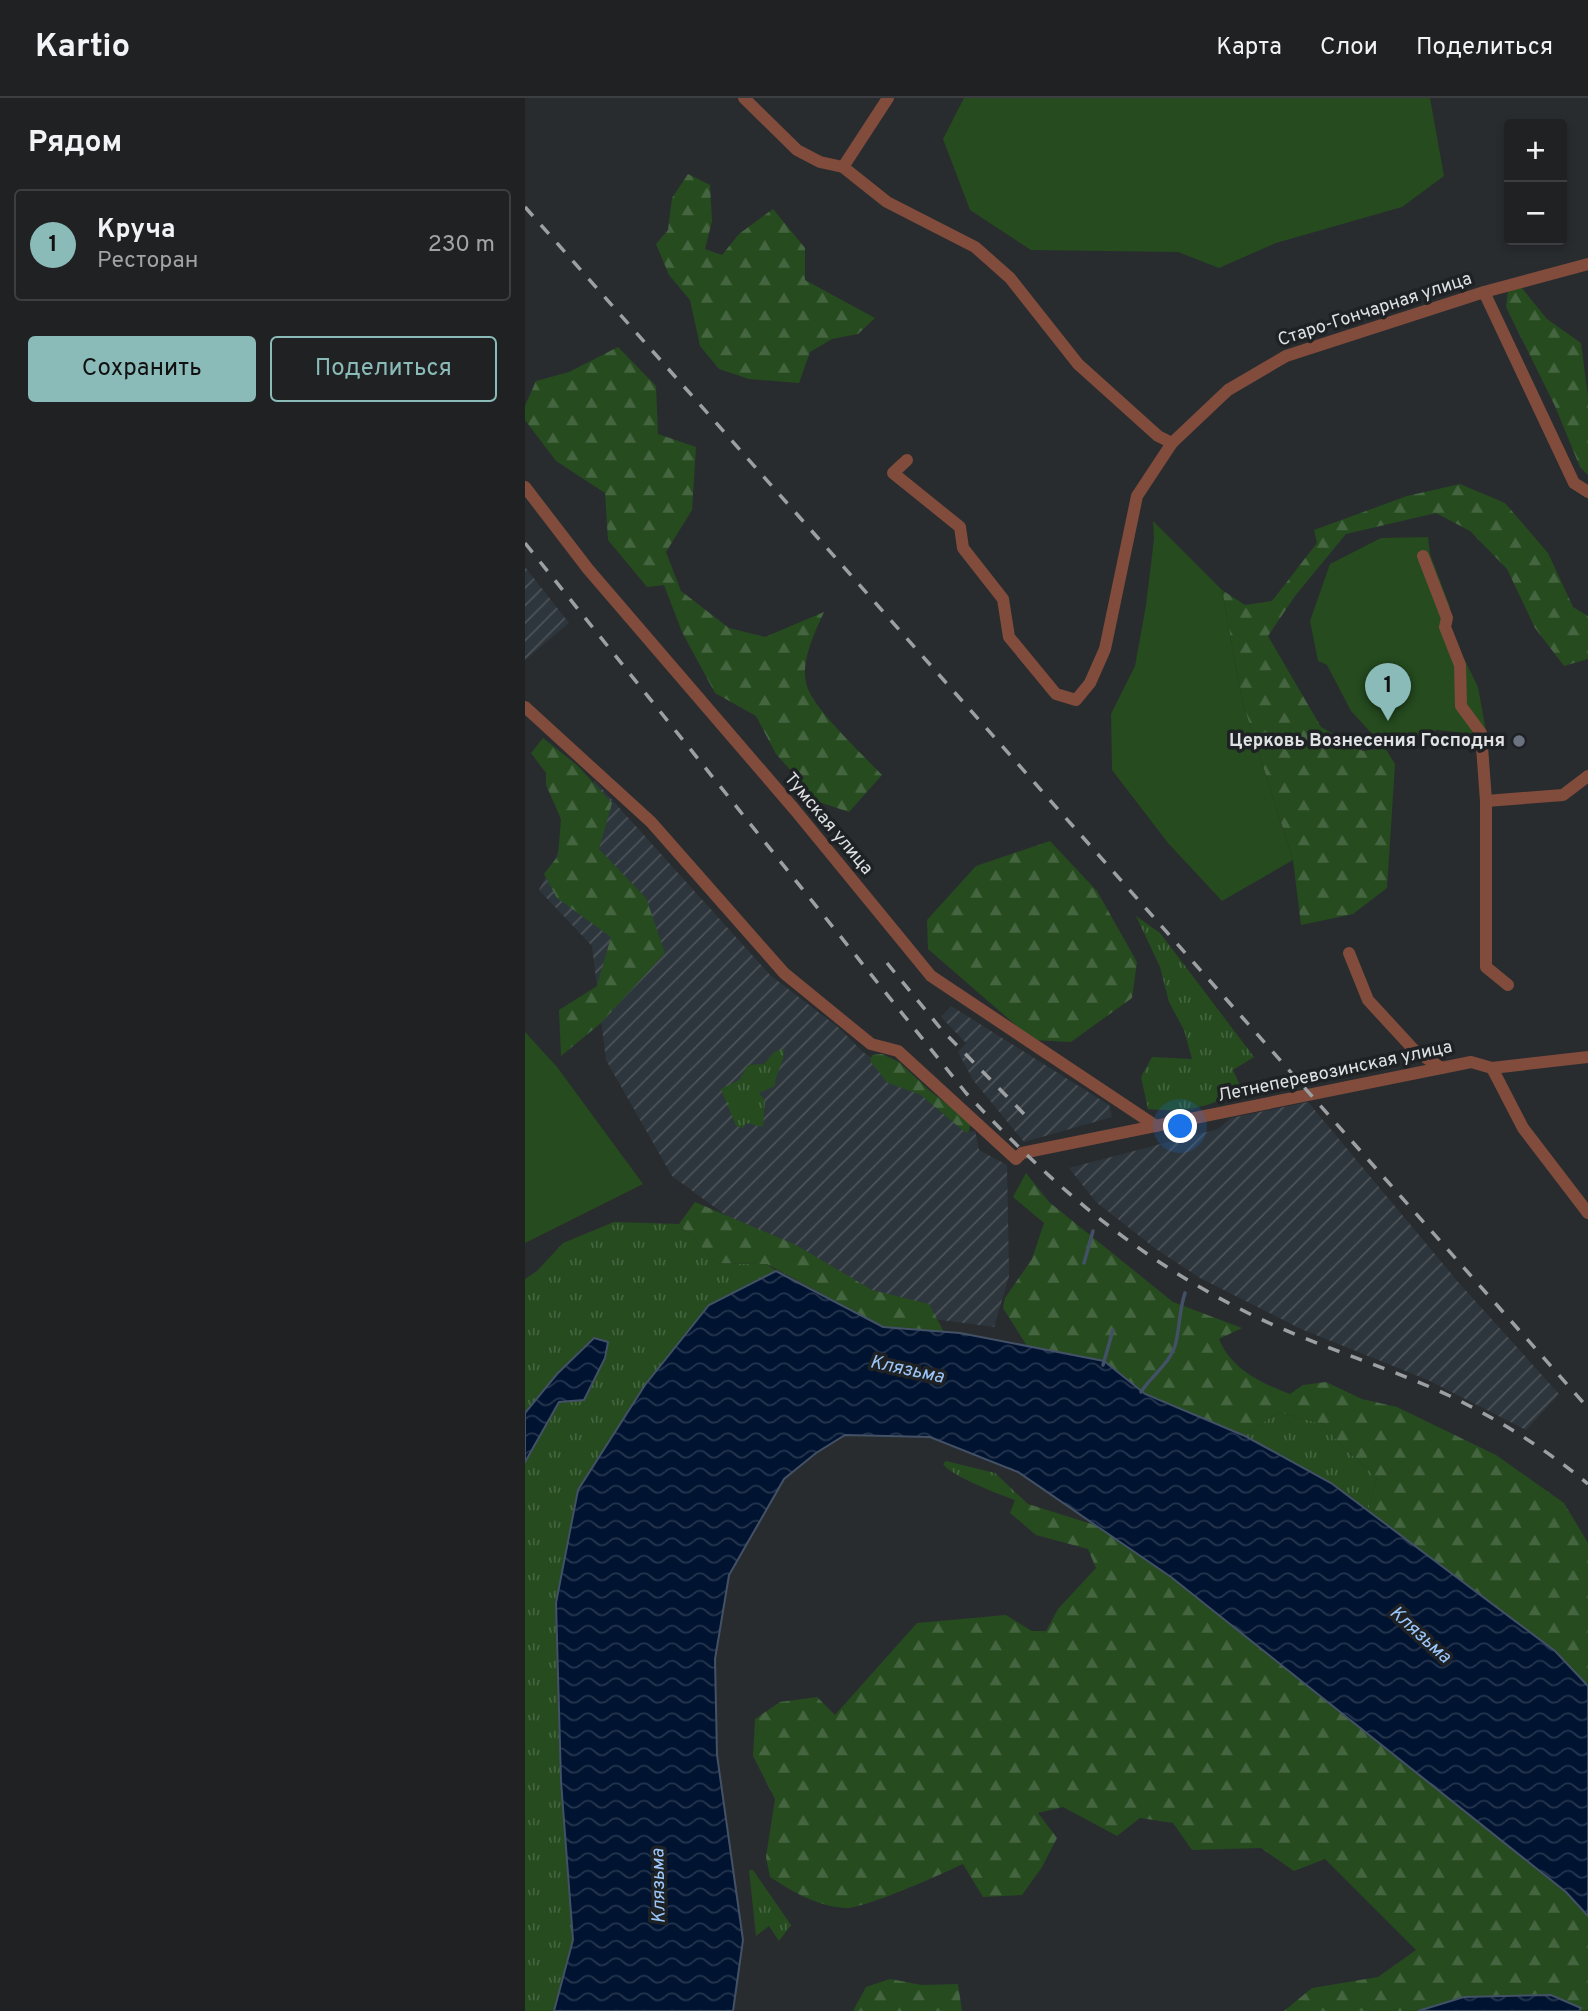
<!DOCTYPE html>
<html lang="ru">
<meta charset="utf-8">
<style>
body{margin:0;font-family:Overpass,sans-serif;background:#27292b;color:#f1f3f6}
.controls{position:absolute;right:21px;top:21px;display:grid;overflow:hidden;border-radius:7px;box-shadow:0 4px 10px #0003}
.controls button{width:63px;height:63px;display:grid;place-items:center;padding:0;border:0;border-bottom:2px solid #3c3e41;background:#1f2123;color:#f1f3f6;font:35px sans-serif}
.you{position:absolute;left:656px;top:1029px;width:24px;height:24px;margin:-18px;border:5px solid #fff;border-radius:50%;background:#1a73e8;box-shadow:0 0 0 10px #1a73e833}
.badge{display:grid;place-items:center;width:46px;height:46px;border-radius:50%;background:#8bbbb9;color:#111;font-size:23px;font-weight:700}
.pin{position:absolute;translate:-50% -58px;filter:drop-shadow(0 2px 4px #0008)}
.pin::after{content:'';position:absolute;top:37px;width:24px;height:21px;background:inherit;clip-path:polygon(0 0,100% 0,50% 100%)}
.list{margin:0;padding:0;list-style:none}
h2{display:flex;justify-content:space-between;align-items:center;height:91px;margin:0;padding:0 28px;font-size:30px}
h2 small{font-size:23px;font-weight:400;color:#a1a3a6}
.list li{display:grid;grid-template-columns:46px 1fr auto;gap:21px;align-items:center;box-sizing:border-box;height:112px;margin:0 14px 14px;padding:0 14px;border:2px solid #3c3e41;border-radius:7px}
.list b{display:block;font-size:26px;white-space:nowrap}
.list p{margin:0;font-size:23px;white-space:nowrap;color:#a1a3a6}
.list em{font-size:23px;font-style:normal;color:#a1a3a6}
.actions{display:flex;gap:14px;padding:21px 28px}
.actions a{flex:1;padding:16px 0;border:2px solid #8bbbb9;border-radius:7px;text-align:center;font-size:24px;color:#8bbbb9}
.actions .main{background:#8bbbb9;color:#111}
.map{position:relative;flex:none;width:1063px;height:1913px;overflow:hidden}
header{display:flex;align-items:center;gap:42px;box-sizing:border-box;height:98px;padding:0 35px;background:#1f2123;border-bottom:2px solid #3c3e41}
header strong{font-size:33px}
nav{display:flex;gap:38px;margin-inline-start:auto;font-size:24px}
main{display:flex}
aside{flex:1;background:#1f2123}
.map>svg:first-child{display:block}
.industrial{fill:url(#industrial-furrows)}
.grass{fill:url(#grass-tufts)}
.forest{fill:url(#forest-firs)}
.green{fill:#254b1f}
.water{fill:url(#water-waves);stroke:#435166;stroke-width:2}
.lines{fill:none;stroke-linecap:round;stroke-linejoin:round}
.stream{stroke:#435166;stroke-width:3.5}
.street{stroke:#814c3c;stroke-width:12}
.rail{stroke:#9da0a2;stroke-width:3.5;stroke-dasharray:12 12;stroke-linecap:butt}
.worship-dot{fill:#6b7280;stroke:#1f2225;stroke-width:2.5}
.labels{text-anchor:middle;dominant-baseline:central;stroke-width:7;stroke-linejoin:round;paint-order:stroke}
.street-label{font-size:18px;fill:#dfe1e3;stroke:#1f2225}
.poi-label{font-size:18px;font-weight:bold;fill:#dfe1e3;stroke:#1f2225;text-anchor:end}
.water-label{font-size:19px;font-style:italic;fill:#9bc6f9;stroke:#1f2225}
</style>
<header>
<strong>Kartio</strong>
<nav><a>Карта</a><a>Слои</a><a>Поделиться</a></nav>
</header>
<main>
<aside>
<h2>Рядом<small></small></h2>
<ul class="list">
<li><span class="badge">1</span><div><b>Круча</b><p>Ресторан</p></div><em>230 m</em></li>
</ul>
<div class="actions"><a class="main">Сохранить</a><a>Поделиться</a></div>
</aside>
<div class="map">
<svg width="1063" height="1913" viewBox="0 0 1063 1913">
<defs>
<pattern id="industrial-furrows" width="10" height="10" patternUnits="userSpaceOnUse" patternTransform="scale(1.75)"><rect width="10" height="10" fill="#2e363d"/><path d="M-1 1l2-2M0 10L10 0M9 11l2-2" fill="none" stroke="#4c5359"/></pattern>
<pattern id="grass-tufts" width="24" height="20" patternUnits="userSpaceOnUse" patternTransform="scale(1.75)"><rect width="24" height="20" fill="#254b1f"/><path d="M3 7l-1-3M5 7V3M7 7l1-3M15 17l-1-3M17 17v-4M19 17l1-3" fill="none" stroke="#44653f"/></pattern>
<pattern id="forest-firs" width="22" height="20" patternUnits="userSpaceOnUse" patternTransform="scale(1.75)"><rect width="22" height="20" fill="#254b1f"/><path d="M5 1l3.5 6h-7zM16 11l3.5 6h-7z" fill="#44653f"/></pattern>
<pattern id="water-waves" width="16" height="10" patternUnits="userSpaceOnUse" patternTransform="scale(1.75)"><rect width="16" height="10" fill="#001330"/><path d="M0 5q4-4 8 0t8 0" fill="none" stroke="#25354e"/></pattern>
</defs>
<rect width="100%" height="100%" fill="#292c2f"/>
<g class="industrial">
<path d="M 0,469 L 44,525 L 0,562 Z"/>
<path d="M 70,683 L 245,877 L 314,930 L 338,954 L 432,1021 L 441,1034 L 450,1033 L 454,1052 L 482,1067 L 484,1178 L 469,1229 L 364,1215 L 254,1156 L 147,1078 L 81,962 L 67,848 L 14,792 Z"/>
<path d="M 426,908 L 584,1007 L 587,1019 L 499,1044 L 448,982 L 433,954 L 441,945 L 416,919 Z"/>
<path d="M 783,1004 L 934,1185 L 1034,1296 L 1001,1332 L 903,1282 L 776,1231 L 675,1180 L 631,1151 L 571,1104 L 544,1070 L 693,1031 L 706,1020 Z"/>
</g>
<g class="grass">
<path d="M 611,818 L 635,835 L 729,959 L 708,972 L 717,992 C 679,1010 665,1015 623,1011 L 616,979 L 627,959 L 667,961 L 659,932 L 644,904 L 635,869 Z"/>
<path d="M 259,951 C 260,966 250,973 250,988 L 234,995 L 240,1002 L 238,1029 L 221,1025 L 218,1030 L 211,1028 L 196,991 L 214,982 L 223,967 L 239,966 L 249,954 Z"/>
<path d="M 89,1124 L 154,1126 L 192,1165 L 242,1166 L 251,1173 L 184,1207 L 120,1287 L 53,1392 L 36,1683 L 48,1842 L 29,1913 L 0,1913 L 0,1181 L 12,1173 L 38,1145 Z"/>
<path d="M 753,1314 L 798,1326 L 814,1345 L 852,1380 L 843,1413 L 806,1385 L 720,1338 Z"/>
<path d="M 421,1363 L 470,1375 L 504,1407 C 486,1401 428,1380 418,1366 Z"/>
<path d="M 224,1772 L 228,1772 L 266,1827 L 254,1843 L 244,1828 L 231,1838 Z"/>
</g>
<g class="forest">
<path d="M 163,76 L 185,87 L 187,123 L 180,151 L 197,157 L 214,136 L 248,111 L 280,150 L 280,182 L 350,220 L 333,236 L 307,241 L 285,254 L 274,285 L 224,281 L 194,271 L 175,248 L 165,202 L 144,177 L 131,146 L 143,132 L 147,100 Z"/>
<path d="M 996,189 L 1022,221 L 1056,245 L 1063,299 L 1063,377 L 1055,369 L 1030,308 L 981,209 L 983,193 Z"/>
<path d="M 93,249 L 131,288 L 133,336 L 171,349 L 167,412 L 141,454 L 156,493 L 204,530 L 240,539 L 299,514 C 290,534 273,568 283,591 C 292,614 339,658 357,677 L 324,714 L 294,704 L 251,656 L 231,618 L 190,595 L 157,534 L 139,487 L 122,489 L 83,442 L 80,395 L 31,363 L 0,322 L 0,308 L 11,283 L 44,274 Z"/>
<path d="M 935,386 L 980,405 L 1023,455 L 1048,509 L 1063,518 L 1063,561 L 1039,568 L 1010,530 L 982,471 L 945,433 L 911,415 L 821,436 L 770,498 L 743,538 L 796,629 L 838,653 L 860,650 L 870,666 L 862,790 L 828,816 L 776,827 L 768,762 L 717,603 L 697,492 L 720,507 L 747,503 L 792,445 L 789,432 L 882,398 Z"/>
<path d="M 18,640 L 52,667 L 87,705 L 74,751 L 121,800 L 140,855 L 76,925 L 36,958 L 34,912 L 72,888 L 86,839 L 32,800 L 19,776 L 33,758 L 36,721 L 21,687 L 21,675 L 6,655 Z"/>
<path d="M 525,743 L 572,793 L 612,864 L 607,900 L 546,944 L 508,942 L 403,851 L 402,822 L 451,768 Z"/>
<path d="M 357,956 L 374,964 L 405,993 L 446,1024 L 444,1033 L 441,1035 L 396,997 L 363,985 L 345,963 L 347,957 Z"/>
<path d="M 501,1075 L 524,1104 L 648,1204 L 717,1230 L 694,1241 C 706,1271 736,1285 765,1296 L 778,1287 L 801,1284 L 837,1301 L 872,1309 L 971,1357 L 1039,1405 L 1063,1445 L 1063,1588 L 1030,1553 L 843,1413 L 852,1380 L 814,1345 L 798,1326 L 753,1314 L 720,1338 L 620,1296 L 579,1263 L 502,1248 L 478,1210 L 480,1200 L 507,1161 L 519,1125 L 488,1099 Z"/>
<path d="M 170,1104 L 271,1147 L 347,1192 L 404,1206 L 419,1234 L 358,1229 L 242,1166 L 192,1165 L 154,1126 Z"/>
<path d="M 490,1402 L 570,1427 L 646,1479 L 1041,1794 L 1063,1818 L 1063,1913 L 1054,1913 L 1055,1910 L 1026,1897 L 939,1899 L 893,1913 L 759,1913 L 787,1890 L 853,1879 L 891,1852 L 800,1761 L 769,1773 L 736,1750 L 667,1752 L 648,1725 L 615,1720 L 592,1738 L 538,1709 L 513,1715 L 532,1740 L 517,1769 L 497,1797 L 458,1799 L 438,1766 C 417,1776 339,1811 320,1810 C 292,1808 268,1794 245,1779 L 241,1759 L 250,1701 L 228,1658 L 230,1621 L 255,1604 L 292,1599 L 310,1617 L 392,1525 L 481,1517 L 507,1533 L 521,1533 L 533,1511 L 571,1470 L 563,1451 L 511,1437 L 485,1415 Z"/>
<path d="M 365,1881 L 397,1887 L 433,1886 L 437,1913 L 328,1913 L 341,1889 Z"/>
</g>
<g class="green">
<path d="M 439,0 L 905,0 L 919,78 L 877,109 L 751,145 L 694,170 L 653,154 L 506,152 L 445,112 L 418,41 Z"/>
<path d="M 628,423 L 697,492 L 717,603 L 768,762 L 697,803 L 643,745 L 587,672 L 586,616 L 610,568 L 621,507 L 629,441 Z"/>
<path d="M 903,439 L 905,456 L 925,509 L 922,526 L 953,589 L 961,633 L 950,636 L 912,632 L 860,650 L 826,613 L 802,567 L 793,563 L 785,523 L 805,466 L 856,440 Z"/>
<path d="M 0,934 L 32,969 L 118,1086 L 0,1145 Z"/>
</g>
<g class="water">
<path d="M 251,1173 L 358,1229 L 435,1235 L 579,1263 L 620,1296 L 720,1338 L 806,1385 L 1030,1553 L 1063,1588 L 1063,1818 L 1041,1794 L 646,1479 L 493,1374 L 405,1339 L 320,1337 L 291,1355 L 259,1381 L 204,1477 L 190,1561 L 192,1657 L 218,1842 L 208,1913 L 29,1913 L 48,1842 L 36,1683 L 31,1505 L 53,1392 L 120,1287 L 184,1207 Z"/>
<path d="M 69,1240 L 83,1244 L 80,1260 L 59,1302 L 34,1304 L 0,1364 L 0,1315 L 32,1276 Z"/>
<path d="M 1026,1897 L 1056,1910 L 1054,1913 L 893,1913 L 939,1899 Z"/>
</g>
<g class="lines">
<g class="stream">
<path d="M 559,1165 L 568,1133"/>
<path d="M 578,1267 L 588,1232"/>
<path d="M 616,1294 C 625,1279 647,1264 651,1244 C 655,1227 654,1213 660,1195"/>
</g>
<g class="street">
<path d="M 219,0 L 272,52 L 295,64 L 318,69 L 362,104 L 450,149 L 485,180 L 553,266 L 633,338 L 647,345"/>
<path d="M 318,69 L 363,0"/>
<path d="M 959,194 L 1049,385 L 1063,394"/>
<path d="M 382,362 L 368,375 L 435,429 L 438,450 L 478,501 L 484,539 L 531,596 L 551,602 L 565,585 L 580,551 L 612,398 L 647,345 L 703,292 L 761,258 L 959,194 L 1063,166"/>
<path d="M 0,389 L 63,471 L 270,712 L 406,878 L 631,1028"/>
<path d="M 898,458 L 922,520 L 920,529 L 935,567 L 936,608 L 956,635 L 961,703 L 961,869 L 983,887"/>
<path d="M 0,609 L 126,724 L 259,875 L 346,946 L 373,953 L 491,1061 L 497,1055 L 946,964 L 967,970 L 1063,959"/>
<path d="M 961,703 L 1038,697 L 1063,678"/>
<path d="M 824,855 L 843,902 L 890,953 L 917,970"/>
<path d="M 967,970 L 998,1030 L 1063,1115"/>
</g>
<g class="rail">
<path d="M 0,109 L 1063,1310"/>
<path d="M 0,445 L 441,995 C 527,1087 610,1159 723,1215 C 789,1248 859,1267 925,1298 C 974,1322 1021,1351 1063,1386"/>
<path d="M 362,865 L 416,931 L 501,1018"/>
</g>
</g>
<circle class="worship-dot" cx="994" cy="643" r="7"/>
<g class="labels">
<g class="street-label">
<text transform="translate(850 212) rotate(-18)">Старо-Гончарная улица</text>
<text transform="translate(303 726) rotate(50)">Тумская улица</text>
<text transform="translate(810 974) rotate(-12)">Летнеперевозинская улица</text>
</g>
<g class="poi-label">
<text x="980" y="643">Церковь Вознесения Господня</text>
</g>
<g class="water-label">
<text transform="translate(382 1272) rotate(12)">Клязьма</text>
<text transform="translate(895 1537) rotate(42)">Клязьма</text>
<text transform="translate(134 1788) rotate(-91)">Клязьма</text>
</g>
</g>
</svg>
<div class="controls">
<button>+</button>
<button>−</button>
</div>
<div class="you"></div>
<div class="pin badge" style="left:863px;top:623px">1</div>
</div>
</main>
